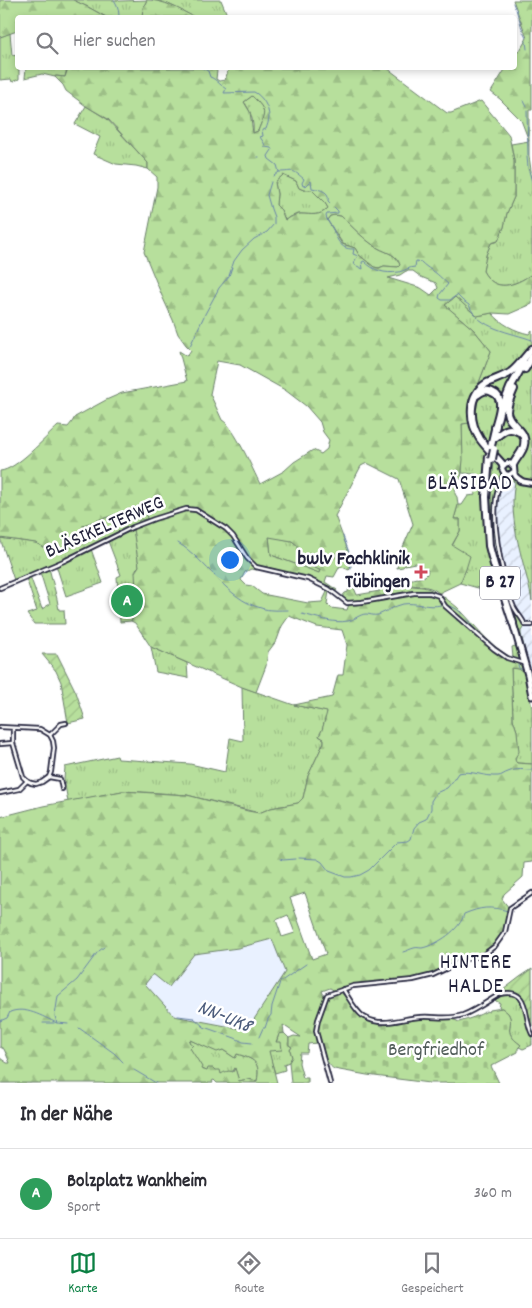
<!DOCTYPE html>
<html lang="de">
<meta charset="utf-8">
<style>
body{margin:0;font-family:Dekko,sans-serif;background:#f2f2f3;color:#2b2b33}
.you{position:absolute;left:229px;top:559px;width:18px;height:18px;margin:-12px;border:4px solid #fff;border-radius:50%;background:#1a73e8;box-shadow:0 0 0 8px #1a73e833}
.badge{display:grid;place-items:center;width:32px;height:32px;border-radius:50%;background:#0b8043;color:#fff;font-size:16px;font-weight:700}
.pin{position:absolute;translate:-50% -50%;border:2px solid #fff;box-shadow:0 1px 5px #0006}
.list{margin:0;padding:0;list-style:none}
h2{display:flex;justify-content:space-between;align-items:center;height:65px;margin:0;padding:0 20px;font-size:21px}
h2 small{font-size:16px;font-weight:400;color:#7c7c81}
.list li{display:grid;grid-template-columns:32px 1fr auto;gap:15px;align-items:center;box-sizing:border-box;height:90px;padding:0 20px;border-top:1px solid #e1e1e2}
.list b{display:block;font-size:19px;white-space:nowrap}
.list p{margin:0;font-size:16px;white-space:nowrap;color:#7c7c81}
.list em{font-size:16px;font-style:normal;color:#7c7c81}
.icon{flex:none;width:28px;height:28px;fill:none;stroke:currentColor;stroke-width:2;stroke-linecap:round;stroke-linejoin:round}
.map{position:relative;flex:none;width:532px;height:1083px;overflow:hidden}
.search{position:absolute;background:#fff;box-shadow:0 2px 8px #0003;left:15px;right:15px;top:15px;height:55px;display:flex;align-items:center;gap:12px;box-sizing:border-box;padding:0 18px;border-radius:5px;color:#7c7c81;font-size:19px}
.sheet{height:155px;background:#fff}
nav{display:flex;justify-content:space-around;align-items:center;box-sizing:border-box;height:70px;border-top:1px solid #e1e1e2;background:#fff;font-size:14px;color:#7c7c81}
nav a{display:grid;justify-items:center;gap:2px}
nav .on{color:#0b8043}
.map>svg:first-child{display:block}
.built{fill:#e9f1ff}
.industrial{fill:url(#industrial-furrows)}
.grass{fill:url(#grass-tufts);stroke:#6c806c;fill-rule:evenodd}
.forest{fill:url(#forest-firs);stroke:#6c806c;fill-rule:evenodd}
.cemetery{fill:url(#cemetery-stones);stroke:#6c806c}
.garden{fill:url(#garden-furrows);stroke:#6c806c}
.pitch{fill:#b7df9c;stroke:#6c806c}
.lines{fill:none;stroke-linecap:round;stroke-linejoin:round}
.stream{stroke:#6a85aa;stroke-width:1}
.street-casing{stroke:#22223b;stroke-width:6}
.secondary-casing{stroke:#22223b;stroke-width:8}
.primary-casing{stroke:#22223b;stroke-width:9}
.highway-casing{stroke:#22223b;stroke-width:10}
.street{stroke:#fff;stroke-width:2.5}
.secondary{stroke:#fff;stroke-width:4}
.primary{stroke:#fff;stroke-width:5}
.highway{stroke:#fff;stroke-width:6}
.highway-bridge-casing{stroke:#22223b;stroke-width:10;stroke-linecap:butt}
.highway-bridge{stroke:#fff;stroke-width:6}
.poi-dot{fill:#d1495b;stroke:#fff;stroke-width:2}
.labels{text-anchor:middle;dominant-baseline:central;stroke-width:5;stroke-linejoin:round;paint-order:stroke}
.shield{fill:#fff;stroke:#646476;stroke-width:1}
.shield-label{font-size:19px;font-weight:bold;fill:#22223b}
.street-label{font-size:20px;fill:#22223b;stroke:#fff}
.poi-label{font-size:20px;font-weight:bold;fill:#22223b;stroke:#fff;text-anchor:end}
.park-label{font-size:20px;fill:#4f5b58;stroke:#fff}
.neighbourhood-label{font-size:21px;letter-spacing:1px;fill:#22223b;stroke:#fff}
.water-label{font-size:21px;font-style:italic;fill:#4c5c7c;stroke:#fff}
</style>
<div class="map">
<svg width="532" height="1083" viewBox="0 0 532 1083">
<defs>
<pattern id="industrial-furrows" width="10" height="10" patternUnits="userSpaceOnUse" patternTransform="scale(1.25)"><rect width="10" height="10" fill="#e9f1ff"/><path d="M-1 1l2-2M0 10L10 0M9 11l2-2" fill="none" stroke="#c8cedb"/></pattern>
<pattern id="grass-tufts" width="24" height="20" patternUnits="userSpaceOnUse" patternTransform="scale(1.25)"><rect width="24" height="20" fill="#b7df9c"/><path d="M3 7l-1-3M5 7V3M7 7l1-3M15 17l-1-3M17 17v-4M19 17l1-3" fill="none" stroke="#9dbf87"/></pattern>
<pattern id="forest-firs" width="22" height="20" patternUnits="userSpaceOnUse" patternTransform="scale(1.25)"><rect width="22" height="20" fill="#b7df9c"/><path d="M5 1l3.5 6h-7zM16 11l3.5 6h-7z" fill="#9dbf87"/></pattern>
<pattern id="cemetery-stones" width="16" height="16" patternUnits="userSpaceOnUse" patternTransform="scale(1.25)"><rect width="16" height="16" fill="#b7df9c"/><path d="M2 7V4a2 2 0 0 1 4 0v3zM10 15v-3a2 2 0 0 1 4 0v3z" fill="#9dbf87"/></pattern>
<pattern id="garden-furrows" width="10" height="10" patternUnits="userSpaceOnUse" patternTransform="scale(1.25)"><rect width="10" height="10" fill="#b7df9c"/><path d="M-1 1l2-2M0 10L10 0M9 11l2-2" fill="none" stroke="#9dbf87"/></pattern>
</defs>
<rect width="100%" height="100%" fill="#fff"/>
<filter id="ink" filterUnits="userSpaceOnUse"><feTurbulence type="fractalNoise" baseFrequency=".02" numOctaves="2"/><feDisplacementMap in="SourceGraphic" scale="10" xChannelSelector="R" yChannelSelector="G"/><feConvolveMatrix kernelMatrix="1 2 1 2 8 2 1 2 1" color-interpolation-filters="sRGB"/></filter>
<g filter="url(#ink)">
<path class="built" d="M 273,939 L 285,972 L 247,1030 L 174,1016 L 145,984 L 153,974 L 169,987 L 194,954 L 238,948 Z"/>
<path class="industrial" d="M 505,477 L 515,481 L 514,489 L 514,508 L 518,543 L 528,577 L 532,601 L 532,680 L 521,634 L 521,631 L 511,603 L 501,562 L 496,526 L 496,500 L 502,480 Z"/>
<g class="grass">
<path d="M 73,0 L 118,0 L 119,1 L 147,0 L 143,8 L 142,18 L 106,17 L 88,7 Z"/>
<path d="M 154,0 L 221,0 L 228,17 L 194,17 L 168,4 Z"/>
<path d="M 10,33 L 12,55 L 17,56 L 18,68 L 19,68 L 19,79 L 12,82 L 11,79 L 0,80 L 0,37 Z"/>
<path d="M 26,68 L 67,68 L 65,77 L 56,76 L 55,77 L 42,74 L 25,78 Z"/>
<path d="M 252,96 C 268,111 265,113 258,131 L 253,133 C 254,122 251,111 244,102 Z"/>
<path d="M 86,106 L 107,119 L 148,163 L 148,169 L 136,166 L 116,164 L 93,154 L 100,137 L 75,124 Z"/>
<path d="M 529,141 L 529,156 L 532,177 L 532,274 C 514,286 495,293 483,271 L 486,255 L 491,243 L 498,241 L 504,227 L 507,213 L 514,197 L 514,161 L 511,144 Z"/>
<path d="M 283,175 L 296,181 L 299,188 L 304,190 L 312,190 L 325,203 L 328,208 C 320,217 311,214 300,214 C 295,214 289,218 285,220 L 281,210 L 276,205 L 277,194 L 275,182 Z"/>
<path d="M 335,215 L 341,216 C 353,227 364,240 378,248 C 387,253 397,254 400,265 L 398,267 L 384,266 L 379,268 L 374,267 L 359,255 L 355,248 L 343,244 L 327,220 L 330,216 Z"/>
<path d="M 455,297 C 463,303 469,310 477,316 L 492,313 C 501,324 515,331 529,334 L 532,330 L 532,601 C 525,562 507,522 515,482 L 505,477 C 485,497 502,577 511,601 C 514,609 521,617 525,625 L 521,631 L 521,634 L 532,680 L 532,692 C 529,679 526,665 513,658 L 512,647 L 519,645 L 500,576 L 493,532 L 491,499 L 494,460 L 487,452 L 484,490 L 485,525 L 503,593 L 496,593 L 460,583 L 466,569 L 452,546 L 460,531 L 460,519 L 454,519 L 458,505 L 462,505 L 468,496 L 475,495 L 474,483 L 476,474 L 462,473 L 462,424 L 469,423 L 470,406 L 491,351 L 474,330 L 445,305 Z"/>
<path d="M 146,505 L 147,519 L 133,527 L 139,566 L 136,569 L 137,612 L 134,615 L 131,621 L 120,622 L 117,577 L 121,575 L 108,541 L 91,549 L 103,583 L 66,596 L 56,565 L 49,568 L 57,599 L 59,610 L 64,610 L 65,624 L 34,624 L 27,614 L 37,611 L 26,578 L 15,583 L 0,538 L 36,543 L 43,547 L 83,535 L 83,525 ZM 40,572 L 50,604 L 42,609 L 30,576 Z"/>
<path d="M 269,536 L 292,541 L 298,546 L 302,556 L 310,566 L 320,570 L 319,573 L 271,555 Z"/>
<path d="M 151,647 L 187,663 L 188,678 L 156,672 Z"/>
<path d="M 511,667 L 519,669 L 526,674 L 532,709 L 532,764 L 517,763 L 515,761 L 517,731 L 513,719 Z"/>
<path d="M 242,687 L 294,705 L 328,712 L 322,730 L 319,736 L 324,739 L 324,742 L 308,776 L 303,798 L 298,803 L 271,808 L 259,813 L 187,795 L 160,793 L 122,791 L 68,802 L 64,779 L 65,767 L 117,756 L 118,759 L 190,764 L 225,772 L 230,738 L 243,741 Z"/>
<path d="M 505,994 C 527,993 524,1010 527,1026 C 528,1030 531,1033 532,1037 C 532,1039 532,1042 532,1045 L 523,1049 L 519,1047 L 521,1045 C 500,1030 516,1026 508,1013 C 506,1011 504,1010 502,1008 L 499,1008 L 500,1003 L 496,1001 L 495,1000 Z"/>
<path d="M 284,1033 L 289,1038 L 289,1045 L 292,1047 L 290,1050 L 292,1057 L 289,1062 L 284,1064 L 285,1070 L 275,1073 L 268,1051 L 276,1043 L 279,1034 Z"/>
<path d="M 190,1040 L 217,1051 L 223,1050 L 235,1058 L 237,1054 C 254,1059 261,1062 257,1081 L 248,1079 L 239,1081 L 235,1069 C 226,1078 211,1073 200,1069 L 191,1050 L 189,1048 L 193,1045 L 188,1042 Z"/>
</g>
<g class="forest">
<path d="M 0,0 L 73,0 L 88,7 L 106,17 L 18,18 L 17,31 L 0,37 Z"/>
<path d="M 147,0 C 164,0 179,9 194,17 L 142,17 L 143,8 Z"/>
<path d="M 513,0 L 532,0 L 532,110 L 529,110 L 529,141 L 521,120 L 500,99 L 491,92 L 506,68 L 514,68 L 515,54 L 517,51 L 519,52 L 527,38 Z"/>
<path d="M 68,68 L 214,68 L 217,71 L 216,79 L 219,81 L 225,80 L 229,68 L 387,68 L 447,113 L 451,113 L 481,101 L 509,135 L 514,161 L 514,197 L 507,213 L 504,227 L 498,241 L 491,243 L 486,255 L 483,271 C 495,293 514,286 532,274 L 532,304 L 509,314 L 492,313 L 477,316 C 469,310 463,303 455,297 L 445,305 L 474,330 L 491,351 L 470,406 L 469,423 L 462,424 L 463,460 L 461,479 L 456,483 L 455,494 L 457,497 L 458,505 L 454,519 L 460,519 L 460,531 L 452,545 L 470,556 L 466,569 L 460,583 L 439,593 C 428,583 413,588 400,582 L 425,576 L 427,574 L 428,570 L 419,567 L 419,564 L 415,563 L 405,565 L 403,567 L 397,568 L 399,556 L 413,524 L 399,479 L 367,463 L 361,466 L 335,516 L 349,553 L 351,568 L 349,570 L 340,566 L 334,577 L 327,576 L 325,582 L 337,590 L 334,592 L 308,578 L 258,567 L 253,564 L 232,533 L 223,525 L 197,509 L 188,507 L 179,509 L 135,525 L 140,520 L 147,519 L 145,505 L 83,525 L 83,535 L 80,542 L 72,547 L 60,552 L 43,547 L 36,543 L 0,538 L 0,471 C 16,470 45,438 58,426 L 68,427 L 72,422 L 75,417 L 106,400 L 122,393 L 187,381 L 179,351 L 187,356 L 191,350 L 186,345 L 178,334 L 173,320 L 162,296 L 144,252 L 157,187 L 157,177 L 148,169 L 148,163 L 108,119 L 86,106 L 66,91 L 63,85 L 55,77 L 55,76 L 65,77 ZM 252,96 C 268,111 265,113 258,131 L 253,133 L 250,112 L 244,102 ZM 283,175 L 296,181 L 299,188 L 304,190 L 312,190 L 325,203 L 328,208 C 320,217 311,214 301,214 C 295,214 290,218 285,220 L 281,210 L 276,205 L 277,194 L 275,182 ZM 335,215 L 341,216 C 353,227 364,240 378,248 C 387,253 397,254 400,265 L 398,267 L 384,266 L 379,268 L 374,267 L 359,255 L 355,248 L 342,244 L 327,220 L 330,216 ZM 406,271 L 413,271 L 421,277 L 436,283 L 438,288 L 431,295 L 421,288 L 388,278 L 400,275 ZM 217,361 L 240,365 L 285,390 L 306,406 L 320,422 L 323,432 L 329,440 L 327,449 L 321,454 L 313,450 L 294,462 L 284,471 L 260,484 C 253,470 234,426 222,420 L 210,394 ZM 269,537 L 292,541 L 298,546 L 298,554 L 302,556 L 310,566 L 320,570 L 319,573 L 271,555 Z"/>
<path d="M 189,510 C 201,513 222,526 230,535 C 241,546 244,561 258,569 L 257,570 L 251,569 L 245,572 L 241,580 L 246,585 L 252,586 L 262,594 L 308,603 L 322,602 L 328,590 L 329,591 L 327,604 L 331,608 L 347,610 L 349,604 L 356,605 C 380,600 417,588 439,599 L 444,597 C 450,602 457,606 462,612 C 483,634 495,653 525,663 L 526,674 L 519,669 L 511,668 L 513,719 L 517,731 L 519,752 C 516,756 513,759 517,763 L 532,764 L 532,862 L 524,863 L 523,877 L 504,894 L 502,899 L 509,908 L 504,931 L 494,946 L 483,954 L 466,958 L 433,974 L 413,979 L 365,983 L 353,985 L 335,991 L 330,988 L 322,991 L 325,998 L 315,1028 L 317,1043 L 308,1044 L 307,1053 L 300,1053 L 299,1063 L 303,1078 L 308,1078 L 308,1083 L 291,1083 L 289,1062 L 292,1057 L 290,1050 L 292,1047 L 289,1045 L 289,1038 L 294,1036 L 301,1037 L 283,1025 L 284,1033 L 279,1034 L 276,1042 L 281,1042 L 282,1050 L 269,1051 L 277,1083 L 217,1083 L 214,1080 L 212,1081 L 213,1083 L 0,1083 L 0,1058 L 7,1063 L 10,1063 L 4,1049 L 0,1047 L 0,817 L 43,806 L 122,791 L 187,795 L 248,811 L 259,813 L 271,808 L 298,803 L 303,798 L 308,776 L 324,742 L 324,739 L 319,736 L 322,730 L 327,712 L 294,705 L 332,697 L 338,675 L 343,675 L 347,645 L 342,630 L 317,627 L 289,616 L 282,626 L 277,640 L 268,652 L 266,666 L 256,692 L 242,687 L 151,647 L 135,623 L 131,621 L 134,615 L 137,612 L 135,572 L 139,566 L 133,529 L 154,520 ZM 305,893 L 326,954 L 312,959 L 290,898 ZM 288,915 L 295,933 L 282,937 L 276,920 ZM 272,939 L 285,972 L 247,1030 L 174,1016 L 145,984 L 153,974 L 169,987 L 194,954 L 238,948 ZM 190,1040 L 217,1052 L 223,1050 L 235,1058 L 237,1054 C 254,1059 261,1062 257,1081 L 248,1079 L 239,1081 L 235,1068 L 233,1072 C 229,1070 224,1072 221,1074 L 220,1070 L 215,1070 L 213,1068 L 208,1068 L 207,1071 L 201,1069 L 202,1067 L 190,1048 L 193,1045 L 189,1042 Z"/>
<path d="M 384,583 C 389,590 396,590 402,585 L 423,587 L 430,589 L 435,592 L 435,593 C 411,586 382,598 357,602 L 347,601 L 341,598 L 345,593 L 348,592 L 349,587 L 354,588 L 357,595 L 380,591 L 379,585 Z"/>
</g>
<path class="cemetery" d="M 338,992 C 348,994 352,1009 360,1016 C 366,1021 376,1021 382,1026 L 385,1024 C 403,1021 444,1013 459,1022 C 469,1019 478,1016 487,1011 L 489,1012 L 490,1010 L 502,1008 C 504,1010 506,1011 508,1013 C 516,1026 500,1030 521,1045 L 518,1048 L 518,1052 L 491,1066 L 499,1083 L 429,1083 L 367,1075 L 334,1069 C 325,1064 317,1039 318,1029 C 319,1019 324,1008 328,998 L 330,995 Z"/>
<g class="garden">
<path d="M 42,654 L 57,654 L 76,692 L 85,719 L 68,723 L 61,682 L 56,671 Z"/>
<path d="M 532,969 L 532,1031 L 524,1000 C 517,993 507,993 499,993 L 520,977 Z"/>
</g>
<path class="pitch" d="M 133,588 L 135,612 L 121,613 L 119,589 Z"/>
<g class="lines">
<g class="stream">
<path d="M 114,0 C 118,5 119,11 119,18"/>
<path d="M 513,3 L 515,8"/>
<path d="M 516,9 L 518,16"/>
<path d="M 519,18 L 521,25"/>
<path d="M 521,26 L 523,30"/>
<path d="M 523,32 L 526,38"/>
<path d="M 526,41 L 527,49"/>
<path d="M 202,68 L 208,71 L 210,77 C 216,79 220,85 226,89 L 224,93 L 254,92 C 262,96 269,107 269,117 C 269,121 267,126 266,129 L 262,130 L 263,136 L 260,137 L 264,143 L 265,147 L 271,148 L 272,150 L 268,156 L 269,159 L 277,165 L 279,172 C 294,172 291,168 304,179 L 302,183 L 303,186 L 307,185 L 311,181 L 312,188 C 321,190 330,191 328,201 L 338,211 L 338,213 L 327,214 L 326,216 C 327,221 329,223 332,227 C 335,234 338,245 346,248 C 349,249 352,249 354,249 L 353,254 L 358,256 L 354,262 L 355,265 L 363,269 L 362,262 L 364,261 C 374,271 384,274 399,272 C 404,271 409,267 415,267 L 416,261 L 421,262 C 425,266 427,267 431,270 C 436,272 443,280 448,284 L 440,294 L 439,298 L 442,300 L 450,300 L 457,295 L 463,301 L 469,305 C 478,329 511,332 532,340"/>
<path d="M 524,101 L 527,107"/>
<path d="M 527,111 L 528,155"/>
<path d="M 258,157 L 259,157"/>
<path d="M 527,157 L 528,167 L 532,182"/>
<path d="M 274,176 L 279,172"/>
<path d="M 190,346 L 205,314 L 219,288 L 229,276 L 234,261 L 242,250 L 254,239 L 267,232 L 274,224 L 274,217 L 271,209 L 267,195 L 271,182"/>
<path d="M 343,536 L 350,555 L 351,569"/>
<path d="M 178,543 C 207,560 226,599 261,608 C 269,611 280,610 288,610"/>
<path d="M 449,606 C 461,608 467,621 475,629 C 485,641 498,651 513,659"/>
<path d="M 302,614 C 316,617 333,624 348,621 C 354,620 360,614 366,614 C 370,614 373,616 378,615 C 386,612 394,606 403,604 C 416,602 428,608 441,605"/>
<path d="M 518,665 L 519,668 L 523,670"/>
<path d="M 299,858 L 317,859 L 322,862 L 329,871 L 345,877 L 351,877 L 360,875 L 369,870 L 397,842 L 408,841 L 411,839 L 414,828 L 419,822 L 426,819 L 431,809 L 431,801 L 436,793 L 447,788 L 452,782 L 458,773 C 472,770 484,777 498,776 C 502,776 504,773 508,772 C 517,768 524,770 532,770"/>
<path d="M 280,859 L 283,860 L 296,859"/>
<path d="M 99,951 L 104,947"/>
<path d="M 403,952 C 407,951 410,949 414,948 C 417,947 419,948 422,948 C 437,945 461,929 464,914 C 481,907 490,906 508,911"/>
<path d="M 178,1016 L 194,1018 L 204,1027 L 235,1038 L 243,1042 L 252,1043"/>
<path d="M 0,1021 L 7,1018 L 10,1012 C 26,1006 41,1016 57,1023"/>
<path d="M 43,1023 L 54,1023"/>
<path d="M 57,1023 L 55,1016 L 58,996 L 77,980 L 97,953"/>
<path d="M 58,1023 L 68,1024"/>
<path d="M 79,1028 L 114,1053 L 123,1062"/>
<path d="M 259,1037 L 263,1028 L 265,1028 L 268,1019 L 271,1015 L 272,1006 L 280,982 L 306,964"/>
<path d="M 134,1070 L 156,1083"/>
</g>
<g class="street-casing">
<g id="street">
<path d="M 504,473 C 501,481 497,490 496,499 C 493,524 498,551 504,576 C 506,586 509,596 513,605 C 516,613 522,617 525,625 L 532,625"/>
<path d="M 0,588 L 66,560 L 133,527 L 154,519 L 186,509 L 196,510 L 226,529 L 233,536 L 247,558 L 256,567 L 308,579 L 329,589 L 347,603 L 362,602 L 414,593 L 430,593 L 439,596 L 445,606 L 494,649 L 507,658 L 523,663"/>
<path d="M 0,727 L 40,729 L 50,735 L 53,741 L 54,748 L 51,772 L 49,777 L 42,782 L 36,784 L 31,783 L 27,781 L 23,777 L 13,743 L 13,728"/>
<path d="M 50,735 L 61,724 L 66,723"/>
<path d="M 0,744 L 13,743"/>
<path d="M 49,777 L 60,779 L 62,789"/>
<path d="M 0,793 L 19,789 L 27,781"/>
<path d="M 343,989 C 349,998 355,1011 364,1017 C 383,1028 401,1018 421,1017 C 435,1016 449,1020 463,1015 C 476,1010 488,1001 500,994 C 531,987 523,1017 532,1034"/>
<path d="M 330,1083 L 316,1031 L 318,1020 L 327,995 L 353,986 L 413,980 L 433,975 L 466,959 L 483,955 L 495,946 L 505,932 L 510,908 L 532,893"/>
</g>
</g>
<g class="secondary-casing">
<g id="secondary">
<path d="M 513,472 L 509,475 L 505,474 L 502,469 L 503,465 L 508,463 L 512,464 L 514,467 C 515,476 513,475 522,481"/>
<path d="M 520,481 L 532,483"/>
</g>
</g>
<g class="primary-casing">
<path id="primary" d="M 513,623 L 528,675 L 532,696"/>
</g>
<g class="highway-casing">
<g id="highway">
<path d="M 525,369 L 532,357"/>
<path d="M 477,395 C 482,391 486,389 492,392 C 507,398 497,417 495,428"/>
<path d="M 502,408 L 510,388 L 524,363"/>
<path d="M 496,437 C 504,430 509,426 519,432"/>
<path d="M 491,446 L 496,425"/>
<path d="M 489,456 L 486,497 L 489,546 L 494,565 L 513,623"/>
<path d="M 503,465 C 496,456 487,449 480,439 C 469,422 467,395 487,383 C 495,379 504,377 511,372 C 520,365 525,356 532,349"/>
<path d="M 513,465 C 516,458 523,452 524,445 C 528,430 508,425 507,412 C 507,404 511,396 514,389"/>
</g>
</g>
<use href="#street" class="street"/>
<use href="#secondary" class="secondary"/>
<use href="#primary" class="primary"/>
<use href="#highway" class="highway"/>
<g class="highway-bridge-casing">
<path id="highway-bridge" d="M 492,459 L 494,449"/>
</g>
<use href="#highway-bridge" class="highway-bridge"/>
</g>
</g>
<path class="poi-dot" d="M418.5 564.5h5v5h5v5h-5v5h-5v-5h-5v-5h5z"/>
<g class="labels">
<rect class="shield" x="480" y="566.5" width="40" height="33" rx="4"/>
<g class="shield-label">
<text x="500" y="583">B 27</text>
</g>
<g class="street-label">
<text transform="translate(105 528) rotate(-24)">BLÄSIKELTERWEG</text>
</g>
<g class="poi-label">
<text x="410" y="560">bwlv Fachklinik<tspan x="410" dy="23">Tübingen</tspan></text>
</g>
<g class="park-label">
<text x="436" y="1051">Bergfriedhof</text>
</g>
<g class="neighbourhood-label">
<text x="470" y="485">BLÄSIBAD</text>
<text x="476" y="964">HINTERE<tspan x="476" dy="24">HALDE</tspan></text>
</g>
<g class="water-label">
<text transform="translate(224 1018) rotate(22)">NN-UK8</text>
</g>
</g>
</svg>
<div class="you"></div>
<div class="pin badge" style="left:127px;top:601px;background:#2e9e5b">A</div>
<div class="search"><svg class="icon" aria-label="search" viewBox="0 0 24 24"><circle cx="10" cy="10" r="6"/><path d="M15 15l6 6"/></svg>Hier suchen</div>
</div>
<section class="sheet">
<h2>In der Nähe<small></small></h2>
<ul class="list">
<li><span class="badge" style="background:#2e9e5b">A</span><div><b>Bolzplatz Wankheim</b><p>Sport</p></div><em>360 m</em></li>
</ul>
</section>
<nav>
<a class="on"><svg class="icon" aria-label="map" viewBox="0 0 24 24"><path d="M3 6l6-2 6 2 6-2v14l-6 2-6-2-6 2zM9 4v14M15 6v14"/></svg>Karte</a>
<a><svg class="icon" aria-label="directions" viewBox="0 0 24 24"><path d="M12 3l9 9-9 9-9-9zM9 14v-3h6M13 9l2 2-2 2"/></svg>Route</a>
<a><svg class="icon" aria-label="saved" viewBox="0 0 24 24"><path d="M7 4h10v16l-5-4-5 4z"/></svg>Gespeichert</a>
</nav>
